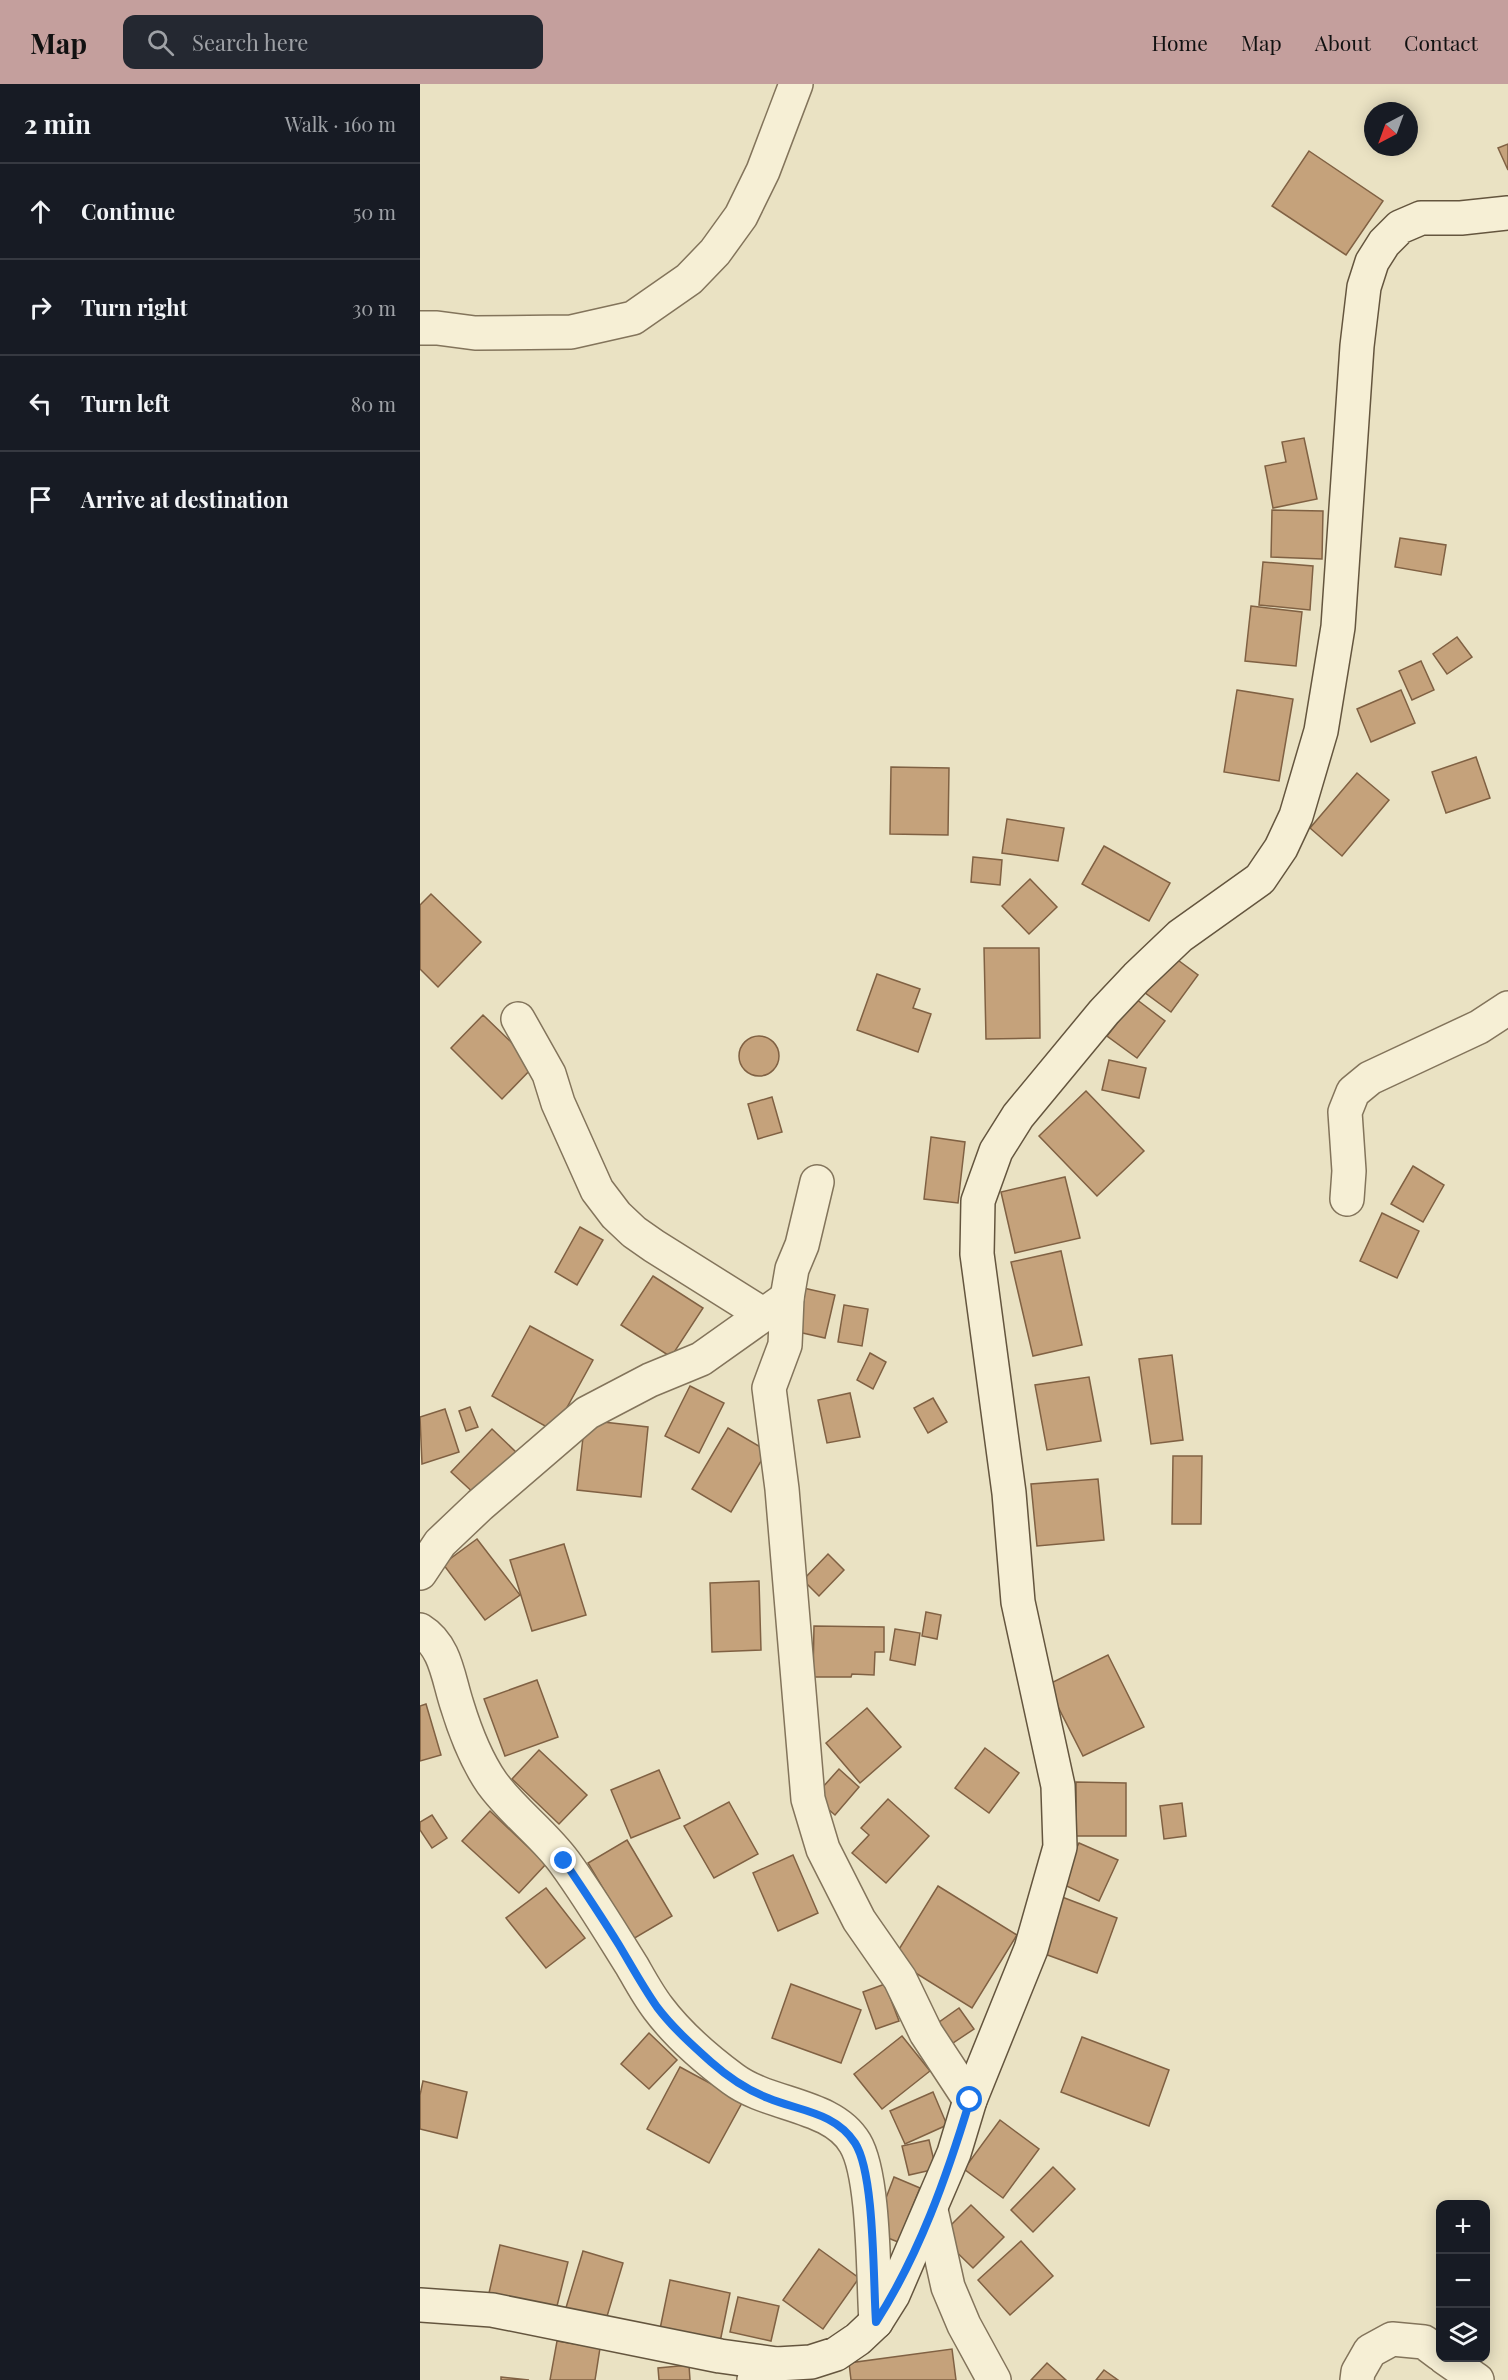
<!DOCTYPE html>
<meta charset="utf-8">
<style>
body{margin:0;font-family:"Playfair Display",serif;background:#242831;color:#f1f3f6}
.controls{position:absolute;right:18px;bottom:18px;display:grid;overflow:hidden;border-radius:12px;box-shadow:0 3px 15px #0003}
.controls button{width:54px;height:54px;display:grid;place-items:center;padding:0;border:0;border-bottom:2px solid #363941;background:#171b24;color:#f1f3f6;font:30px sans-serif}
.compass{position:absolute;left:944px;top:18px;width:54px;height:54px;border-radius:50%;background:#171b24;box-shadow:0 3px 15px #0003;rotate:221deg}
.stop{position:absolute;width:18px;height:18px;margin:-14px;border:4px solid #1a73e8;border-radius:50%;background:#fff}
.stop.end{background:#1a73e8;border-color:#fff;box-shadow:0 2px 6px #0008}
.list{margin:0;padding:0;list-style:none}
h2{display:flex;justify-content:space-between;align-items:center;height:78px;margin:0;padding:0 24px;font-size:26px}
h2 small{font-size:20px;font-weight:400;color:#9ea1a6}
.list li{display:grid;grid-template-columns:39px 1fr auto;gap:18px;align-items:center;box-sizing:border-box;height:96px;padding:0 24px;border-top:2px solid #363941}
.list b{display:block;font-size:22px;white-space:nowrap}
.list em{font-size:20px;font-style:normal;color:#9ea1a6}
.icon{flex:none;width:33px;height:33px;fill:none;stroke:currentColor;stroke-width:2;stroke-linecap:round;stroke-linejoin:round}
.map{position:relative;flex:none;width:1088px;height:2296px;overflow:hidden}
header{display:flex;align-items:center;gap:36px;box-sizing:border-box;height:84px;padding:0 30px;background:#c49f9d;color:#111}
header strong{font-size:28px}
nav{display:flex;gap:33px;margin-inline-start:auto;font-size:21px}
.search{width:420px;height:54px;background:#242831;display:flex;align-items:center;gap:15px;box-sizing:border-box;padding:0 21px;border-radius:12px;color:#9ea1a6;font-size:22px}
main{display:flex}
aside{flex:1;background:#171b24}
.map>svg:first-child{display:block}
.building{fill:#c5a27b;stroke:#806143;stroke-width:1.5}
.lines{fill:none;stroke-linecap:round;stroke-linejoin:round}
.street-casing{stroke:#83745b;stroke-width:36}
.secondary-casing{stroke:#64553e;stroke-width:36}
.street{stroke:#f6efd5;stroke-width:33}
.secondary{stroke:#f6efd5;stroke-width:33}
.route{stroke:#1a73e8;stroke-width:8}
</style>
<header>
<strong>Map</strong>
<div class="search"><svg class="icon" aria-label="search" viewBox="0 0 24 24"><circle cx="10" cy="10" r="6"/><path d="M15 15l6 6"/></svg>Search here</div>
<nav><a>Home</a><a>Map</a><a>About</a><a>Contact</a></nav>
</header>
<main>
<aside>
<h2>2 min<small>Walk · 160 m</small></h2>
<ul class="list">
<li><svg class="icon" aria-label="ahead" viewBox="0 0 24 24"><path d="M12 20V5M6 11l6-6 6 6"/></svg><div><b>Continue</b></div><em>50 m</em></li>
<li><svg class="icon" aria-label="right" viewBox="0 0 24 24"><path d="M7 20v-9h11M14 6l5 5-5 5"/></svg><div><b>Turn right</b></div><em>30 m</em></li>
<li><svg class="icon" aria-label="left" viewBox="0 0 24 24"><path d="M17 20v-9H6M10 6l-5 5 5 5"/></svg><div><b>Turn left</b></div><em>80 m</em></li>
<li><svg class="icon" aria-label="arrive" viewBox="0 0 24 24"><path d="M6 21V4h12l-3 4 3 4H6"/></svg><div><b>Arrive at destination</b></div></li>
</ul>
</aside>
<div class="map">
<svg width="1088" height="2296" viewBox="0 0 1088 2296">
<rect width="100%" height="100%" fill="#eae2c3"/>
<g class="building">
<path d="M 1088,60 L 1088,86 L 1078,64 Z"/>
<path d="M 889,67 L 963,117 L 926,171 L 852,122 Z"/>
<path d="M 884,354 L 897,415 L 853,424 L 845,382 L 866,378 L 862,358 Z"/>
<path d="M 852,426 L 903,427 L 902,475 L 851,473 Z"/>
<path d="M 980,454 L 1026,461 L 1021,491 L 975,483 Z"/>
<path d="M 843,478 L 893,482 L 890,526 L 839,521 Z"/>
<path d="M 831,522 L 882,528 L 876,582 L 825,577 Z"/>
<path d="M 1037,553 L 1052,573 L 1027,590 L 1013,570 Z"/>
<path d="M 1001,577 L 1014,606 L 992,616 L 979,587 Z"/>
<path d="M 817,606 L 873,615 L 859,697 L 804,688 Z"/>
<path d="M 981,606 L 995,639 L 951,658 L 937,625 Z"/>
<path d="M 1056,673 L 1070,714 L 1026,729 L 1012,688 Z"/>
<path d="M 471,683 L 529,684 L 528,751 L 470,750 Z"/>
<path d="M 937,689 L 969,716 L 922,772 L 890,744 Z"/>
<path d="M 587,735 L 644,744 L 638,777 L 582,769 Z"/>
<path d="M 684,762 L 750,799 L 729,837 L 662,800 Z"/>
<path d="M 553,773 L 582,776 L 580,801 L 551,798 Z"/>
<path d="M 610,795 L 637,823 L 609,850 L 582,822 Z"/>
<path d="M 11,810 L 61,858 L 18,903 L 0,885 L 0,821 Z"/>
<path d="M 564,864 L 619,864 L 620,954 L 566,955 Z"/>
<path d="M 751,871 L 778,891 L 751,928 L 724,908 Z"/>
<path d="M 457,890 L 500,905 L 493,924 L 511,930 L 498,968 L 437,946 Z"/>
<path d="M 716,915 L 745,937 L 717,974 L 687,952 Z"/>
<path d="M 63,931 L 115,981 L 82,1015 L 31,964 Z"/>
<circle cx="339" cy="972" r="20"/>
<path d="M 689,976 L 726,984 L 719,1014 L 682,1006 Z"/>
<path d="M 666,1007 L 724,1067 L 677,1112 L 619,1052 Z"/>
<path d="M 352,1013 L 362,1048 L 338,1055 L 328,1020 Z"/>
<path d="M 511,1053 L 545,1058 L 538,1119 L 504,1115 Z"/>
<path d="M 993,1082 L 1024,1101 L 1003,1138 L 971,1120 Z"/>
<path d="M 645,1093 L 660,1154 L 595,1169 L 581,1108 Z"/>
<path d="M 962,1129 L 999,1147 L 977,1194 L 940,1177 Z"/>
<path d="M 160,1143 L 183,1156 L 157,1201 L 135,1188 Z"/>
<path d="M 641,1167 L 662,1261 L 613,1272 L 591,1178 Z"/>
<path d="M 233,1192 L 283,1224 L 251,1273 L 201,1241 Z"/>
<path d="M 379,1203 L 415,1211 L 405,1254 L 369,1246 Z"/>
<path d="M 424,1221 L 448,1225 L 442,1262 L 418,1258 Z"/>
<path d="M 110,1242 L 173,1276 L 134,1347 L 72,1312 Z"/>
<path d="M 450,1269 L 466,1278 L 453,1305 L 437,1296 Z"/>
<path d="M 752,1271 L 763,1356 L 731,1360 L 719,1275 Z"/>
<path d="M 669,1293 L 681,1357 L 627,1366 L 615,1301 Z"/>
<path d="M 270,1302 L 304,1319 L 279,1369 L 245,1352 Z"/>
<path d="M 430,1309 L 440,1353 L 407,1359 L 398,1316 Z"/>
<path d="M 513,1314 L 527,1338 L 508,1349 L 494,1324 Z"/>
<path d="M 50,1323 L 58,1343 L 46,1347 L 39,1327 Z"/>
<path d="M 25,1325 L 39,1368 L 2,1380 L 0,1333 Z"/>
<path d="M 165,1336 L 228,1343 L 221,1413 L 157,1406 Z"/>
<path d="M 308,1344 L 347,1367 L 311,1428 L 272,1405 Z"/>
<path d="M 72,1345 L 98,1370 L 57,1412 L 31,1388 Z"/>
<path d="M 753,1372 L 782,1372 L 781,1440 L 752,1440 Z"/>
<path d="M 678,1395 L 684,1456 L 617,1462 L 611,1400 Z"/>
<path d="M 57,1455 L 100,1511 L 65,1536 L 23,1480 Z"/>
<path d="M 144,1460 L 166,1531 L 112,1547 L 90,1476 Z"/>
<path d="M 408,1470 L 424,1486 L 399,1512 L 383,1496 Z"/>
<path d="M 339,1497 L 341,1566 L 292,1568 L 290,1499 Z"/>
<path d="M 506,1528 L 521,1531 L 517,1555 L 502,1552 Z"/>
<path d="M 394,1542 L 464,1543 L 464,1568 L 455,1568 L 454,1591 L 432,1590 L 431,1593 L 393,1593 Z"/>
<path d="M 475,1545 L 500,1549 L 495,1581 L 470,1576 Z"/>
<path d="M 688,1571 L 724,1643 L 663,1672 L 627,1601 Z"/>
<path d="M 117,1596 L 138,1653 L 85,1672 L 64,1615 Z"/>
<path d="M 6,1620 L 21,1671 L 0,1677 L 0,1622 Z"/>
<path d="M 447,1624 L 481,1663 L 440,1699 L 406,1659 Z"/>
<path d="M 565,1664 L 599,1689 L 569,1729 L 535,1704 Z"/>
<path d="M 119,1666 L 167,1711 L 139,1740 L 92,1695 Z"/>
<path d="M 419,1685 L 439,1703 L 415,1731 L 394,1713 Z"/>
<path d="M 239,1686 L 260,1734 L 211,1754 L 191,1706 Z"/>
<path d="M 656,1698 L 706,1699 L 706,1752 L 656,1752 Z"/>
<path d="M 468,1715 L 509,1752 L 466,1799 L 432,1769 L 449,1751 L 441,1744 Z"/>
<path d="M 309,1718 L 338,1770 L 294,1794 L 264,1742 Z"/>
<path d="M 762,1719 L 766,1752 L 744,1755 L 740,1722 Z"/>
<path d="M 70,1727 L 126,1780 L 99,1809 L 42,1757 Z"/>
<path d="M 12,1731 L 27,1754 L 12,1764 L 0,1746 L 0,1738 Z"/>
<path d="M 207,1756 L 252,1832 L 213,1855 L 168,1779 Z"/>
<path d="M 659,1759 L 698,1776 L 679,1817 L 640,1799 Z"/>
<path d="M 373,1771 L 398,1829 L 358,1847 L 333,1789 Z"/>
<path d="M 518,1802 L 597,1851 L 552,1924 L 473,1875 Z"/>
<path d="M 126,1804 L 165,1854 L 126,1884 L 86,1834 Z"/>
<path d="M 642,1813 L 697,1834 L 677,1889 L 622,1869 Z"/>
<path d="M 371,1900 L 441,1926 L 421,1979 L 352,1954 Z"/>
<path d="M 465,1900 L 479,1937 L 456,1945 L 443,1908 Z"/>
<path d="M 539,1924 L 554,1945 L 530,1961 L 515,1941 Z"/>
<path d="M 229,1949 L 257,1976 L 229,2005 L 201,1980 Z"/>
<path d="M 482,1952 L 510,1987 L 462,2025 L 434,1990 Z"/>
<path d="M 662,1953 L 749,1986 L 729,2042 L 641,2008 Z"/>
<path d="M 260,1983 L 323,2017 L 289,2079 L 227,2045 Z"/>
<path d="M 3,1997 L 47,2008 L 37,2054 L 0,2045 L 0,2011 Z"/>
<path d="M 513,2008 L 527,2041 L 485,2060 L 470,2027 Z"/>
<path d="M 580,2036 L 619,2065 L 583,2114 L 544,2085 Z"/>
<path d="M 509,2056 L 516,2085 L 489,2091 L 482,2062 Z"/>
<path d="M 633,2083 L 655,2105 L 613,2148 L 591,2126 Z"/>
<path d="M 474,2093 L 500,2104 L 478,2158 L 453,2148 Z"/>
<path d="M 551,2121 L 584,2153 L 553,2184 L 520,2152 Z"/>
<path d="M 601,2157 L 633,2192 L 590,2231 L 558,2196 Z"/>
<path d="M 80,2161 L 148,2178 L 136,2226 L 69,2209 Z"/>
<path d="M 399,2165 L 439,2194 L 403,2245 L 363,2216 Z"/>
<path d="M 163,2167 L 203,2179 L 185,2239 L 145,2227 Z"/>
<path d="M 250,2196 L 310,2209 L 300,2258 L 240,2245 Z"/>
<path d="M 318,2213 L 359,2222 L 351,2257 L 310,2248 Z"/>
<path d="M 137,2257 L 180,2264 L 175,2296 L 130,2296 Z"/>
<path d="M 532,2265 L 536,2296 L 431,2296 L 429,2279 Z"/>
<path d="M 627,2279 L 646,2296 L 611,2296 Z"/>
<path d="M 269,2281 L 270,2296 L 239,2296 L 238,2284 Z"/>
<path d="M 684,2286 L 698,2296 L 676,2296 Z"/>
<path d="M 81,2293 L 109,2296 L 81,2296 Z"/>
</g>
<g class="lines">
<g class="street-casing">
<g id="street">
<path d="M 0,244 L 17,244 L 55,249 L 151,248 L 213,234 L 269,195 L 295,168 L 321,132 L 343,87 L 376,0"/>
<path d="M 98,935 L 129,990 L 138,1019 L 177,1106 L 196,1131 L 214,1148 L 234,1162 L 344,1231"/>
<path d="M 397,1098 L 382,1161 L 372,1185 L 367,1214 L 365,1261 L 349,1304 L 362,1405 L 388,1715 L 403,1765 L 439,1836 L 480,1895 L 506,1949 L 550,2016"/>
<path d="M 927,1115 L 929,1087 L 925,1028 L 933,1008 L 950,994 L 1059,943 L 1088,924"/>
<path d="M 0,1489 L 20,1459 L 60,1421 L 167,1329 L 230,1296 L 281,1275 L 367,1214"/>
<path d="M 0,1546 C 26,1562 28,1594 37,1621 C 45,1647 56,1676 72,1699 C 93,1728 124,1750 145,1779 C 169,1812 190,1847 212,1882 C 220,1896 228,1911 238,1924 C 259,1952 286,1975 313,1995 C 349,2022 412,2020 435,2059 C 455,2092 453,2196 456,2238"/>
<path d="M 511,2126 L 528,2203 L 544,2241 L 574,2296"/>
<path d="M 1025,2274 L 1057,2296"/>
<path d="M 334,2296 L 357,2280"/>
<path d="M 937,2296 L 938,2288 L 950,2267 L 972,2255 L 1004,2258 L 1020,2270"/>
</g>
</g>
<g class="secondary-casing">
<path id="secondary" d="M 0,2221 L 72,2226 L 300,2272 L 357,2280 L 391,2278 L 416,2270 L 438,2255 L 456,2238 L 473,2211 L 534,2069 L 550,2016 L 611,1865 L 640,1763 L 638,1702 L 598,1518 L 589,1409 L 557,1170 L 558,1117 L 576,1067 L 598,1032 L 684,928 L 717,893 L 760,852 L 840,795 L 861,764 L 876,732 L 901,647 L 918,543 L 937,262 L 944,203 L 952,178 L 964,159 L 980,143 L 1001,134 L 1041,134 L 1088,129"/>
</g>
<use href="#street" class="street"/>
<use href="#secondary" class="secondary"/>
</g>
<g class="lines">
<path class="route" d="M 144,1777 C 163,1805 181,1832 199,1861 C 211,1881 223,1903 237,1923 C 252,1943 272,1961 291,1978 C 308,1993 327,2006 348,2014 C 379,2027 415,2028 435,2059 C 455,2090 453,2197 456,2238 C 499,2171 527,2092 550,2016"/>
</g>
</svg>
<div class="controls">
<button>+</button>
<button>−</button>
<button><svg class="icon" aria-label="layers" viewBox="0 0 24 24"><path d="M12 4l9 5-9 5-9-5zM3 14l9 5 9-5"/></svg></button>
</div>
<svg class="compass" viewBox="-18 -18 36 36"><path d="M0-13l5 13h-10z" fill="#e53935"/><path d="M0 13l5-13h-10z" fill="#9ea1a6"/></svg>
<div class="stop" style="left:550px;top:2016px"></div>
<div class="stop end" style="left:144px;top:1777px"></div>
</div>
</main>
